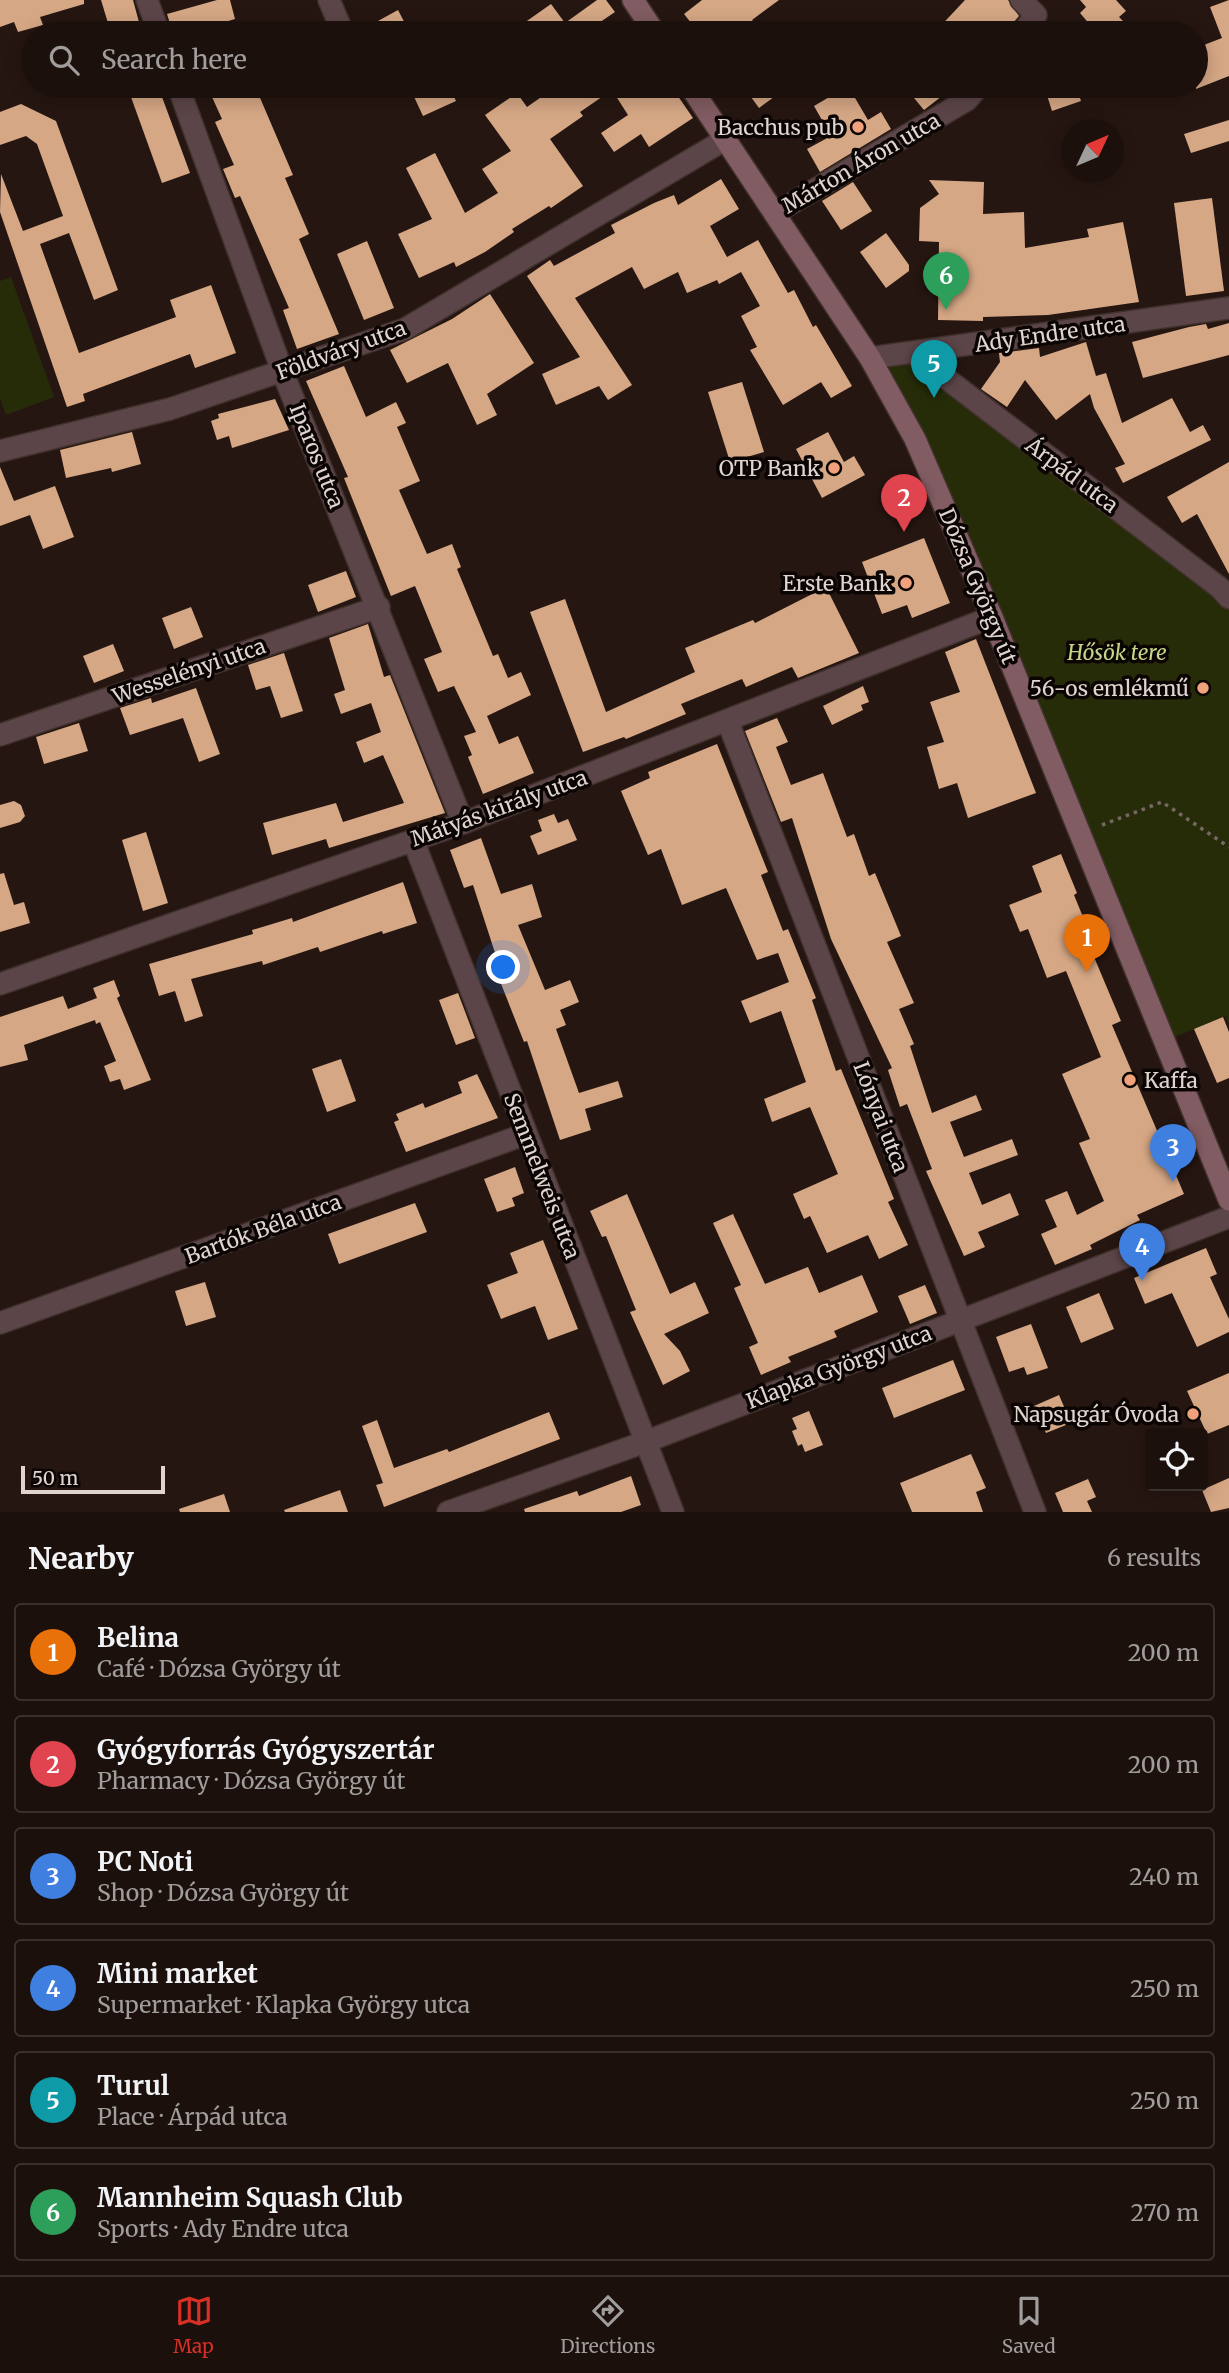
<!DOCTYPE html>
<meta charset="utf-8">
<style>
body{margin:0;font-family:Merriweather,serif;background:#251916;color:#f1f3f6}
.controls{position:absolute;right:21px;bottom:21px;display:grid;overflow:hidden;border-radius:7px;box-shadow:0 4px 18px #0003}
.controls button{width:63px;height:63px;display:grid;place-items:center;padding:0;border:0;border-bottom:2px solid #3a302e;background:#1c100d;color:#f1f3f6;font:35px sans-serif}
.compass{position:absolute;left:1061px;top:119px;width:63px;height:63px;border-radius:50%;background:#1c100d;box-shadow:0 4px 18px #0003;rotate:46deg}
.scale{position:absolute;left:21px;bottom:18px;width:144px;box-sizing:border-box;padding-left:7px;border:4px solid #e0d4d0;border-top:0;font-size:19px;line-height:24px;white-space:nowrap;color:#e0d4d0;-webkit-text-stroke:5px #0a0503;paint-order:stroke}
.you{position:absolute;left:504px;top:968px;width:24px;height:24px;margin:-18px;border:5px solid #fff;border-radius:50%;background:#1a73e8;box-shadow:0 0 0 10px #1a73e833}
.badge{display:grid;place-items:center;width:46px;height:46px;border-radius:50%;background:#d93025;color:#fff;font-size:23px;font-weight:700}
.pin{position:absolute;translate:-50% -58px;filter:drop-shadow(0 2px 4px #0008)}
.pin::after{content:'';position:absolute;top:37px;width:24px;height:21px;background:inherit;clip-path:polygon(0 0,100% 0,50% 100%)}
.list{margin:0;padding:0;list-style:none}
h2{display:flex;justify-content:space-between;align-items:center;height:91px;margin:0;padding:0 28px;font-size:30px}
h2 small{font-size:23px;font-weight:400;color:#a09d9d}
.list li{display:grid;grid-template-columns:46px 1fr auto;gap:21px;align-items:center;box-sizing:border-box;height:98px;margin:0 14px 14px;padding:0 14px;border:2px solid #3a302e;border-radius:7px}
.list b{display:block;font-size:26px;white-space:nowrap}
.list p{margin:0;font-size:23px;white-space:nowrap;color:#a09d9d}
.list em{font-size:23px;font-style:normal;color:#a09d9d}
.icon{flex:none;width:38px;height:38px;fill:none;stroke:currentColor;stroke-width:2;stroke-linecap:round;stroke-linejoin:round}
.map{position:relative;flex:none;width:1229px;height:1512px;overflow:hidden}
.search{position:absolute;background:#1c100d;box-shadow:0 4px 18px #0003;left:21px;right:21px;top:21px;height:77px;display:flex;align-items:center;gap:18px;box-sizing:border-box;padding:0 24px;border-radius:38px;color:#a09d9d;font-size:26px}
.sheet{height:763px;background:#1c100d}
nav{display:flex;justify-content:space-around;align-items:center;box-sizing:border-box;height:98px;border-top:2px solid #3a302e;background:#1c100d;font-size:19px;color:#a09d9d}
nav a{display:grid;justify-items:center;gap:4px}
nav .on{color:#d93025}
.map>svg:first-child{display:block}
.green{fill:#272c08}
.building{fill:#d5a785}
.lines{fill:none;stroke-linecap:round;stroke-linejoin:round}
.street-casing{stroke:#40312c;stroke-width:24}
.secondary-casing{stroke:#40312c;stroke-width:24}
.path{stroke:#766763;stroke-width:3.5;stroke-dasharray:3.5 5;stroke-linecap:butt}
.street{stroke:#5c4548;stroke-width:21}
.secondary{stroke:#815c62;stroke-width:21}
.poi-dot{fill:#f1a17b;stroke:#0a0503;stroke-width:2.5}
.labels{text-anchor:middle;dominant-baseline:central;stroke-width:7;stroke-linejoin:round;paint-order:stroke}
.poi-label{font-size:21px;fill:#e0d4d0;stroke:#0a0503;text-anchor:end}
.street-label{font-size:21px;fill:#e0d4d0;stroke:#0a0503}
.park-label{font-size:21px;font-style:italic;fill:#c7d587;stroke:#0a0503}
</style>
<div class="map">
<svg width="1229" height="1512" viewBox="0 0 1229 1512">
<rect width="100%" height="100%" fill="#261611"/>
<g class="green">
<path d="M 11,277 L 54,397 L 6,415 L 0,398 L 0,281 Z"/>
<path d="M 913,353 L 1229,598 L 1229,1024 L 1225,1016 L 1163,1042 L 870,358 Z"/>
</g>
<g class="building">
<path d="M 0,0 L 84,0 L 84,4 L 40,17 L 43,25 L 18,32 L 14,22 L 0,27 Z"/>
<path d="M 101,0 L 133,0 L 142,33 L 111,33 Z"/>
<path d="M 217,0 L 230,0 L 235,19 L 199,30 L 200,33 L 173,33 L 167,14 Z"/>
<path d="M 597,0 L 606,0 L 615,12 L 584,33 L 532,33 L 524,23 L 551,4 L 565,23 Z"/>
<path d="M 702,0 L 779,0 L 752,20 L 762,33 L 699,33 L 684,14 Z"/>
<path d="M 965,0 L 1008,0 L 1019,16 L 1004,33 L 934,33 Z"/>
<path d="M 1080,0 L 1116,0 L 1126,11 L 1119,17 L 1127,25 L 1117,33 L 1097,33 L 1080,13 L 1086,7 Z"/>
<path d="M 1229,0 L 1229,76 L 1196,89 L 1196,48 L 1222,38 L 1210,7 Z"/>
<path d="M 398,10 L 410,33 L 356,33 Z"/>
<path d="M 127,86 L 158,86 L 190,173 L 162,183 Z"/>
<path d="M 207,86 L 255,86 L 293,175 L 285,178 L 309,234 L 299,239 L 339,334 L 297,349 L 283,310 L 289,308 L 240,196 L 235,198 L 223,169 L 234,165 L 215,122 L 222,119 Z"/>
<path d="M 409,86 L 449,86 L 456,101 L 423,116 Z"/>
<path d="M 557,86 L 671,86 L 693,118 L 649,147 L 641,134 L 614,152 L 601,133 L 628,115 L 612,90 L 580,112 L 583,116 L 550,139 L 583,186 L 551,208 L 549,206 L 512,229 L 514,232 L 485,252 L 456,267 L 454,262 L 419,278 L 398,234 L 432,219 L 406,168 L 435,153 L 465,213 L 498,193 L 482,169 L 511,151 L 485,115 L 517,93 L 527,107 Z"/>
<path d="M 743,86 L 789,86 L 759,108 Z"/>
<path d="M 848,86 L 868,120 L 881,112 L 891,129 L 820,172 L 807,149 L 831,136 L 814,106 Z"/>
<path d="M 904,86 L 955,86 L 924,110 Z"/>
<path d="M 1044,86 L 1076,86 L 1081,101 L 1052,111 Z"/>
<path d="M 21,104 L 56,121 L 118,290 L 94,300 L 69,233 L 40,244 L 79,353 L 176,317 L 170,300 L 211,285 L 236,353 L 195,368 L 190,354 L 83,394 L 85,401 L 67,407 L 0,212 L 1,174 L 23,231 L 63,216 L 37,144 L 26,136 L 0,145 L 0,112 Z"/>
<path d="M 1229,120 L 1229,141 L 1191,153 L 1184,134 Z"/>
<path d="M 721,179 L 739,209 L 710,226 L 727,257 L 758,240 L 788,293 L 794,290 L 813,327 L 816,325 L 852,386 L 831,398 L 821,382 L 783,405 L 750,350 L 757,347 L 741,316 L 760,306 L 741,272 L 719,284 L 717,280 L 687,293 L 678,272 L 644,289 L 632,267 L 575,298 L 632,385 L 608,400 L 599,386 L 556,405 L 542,374 L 580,357 L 527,276 L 550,260 L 554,266 L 615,233 L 611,225 L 654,203 L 674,195 L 678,205 Z"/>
<path d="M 929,180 L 984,182 L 983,214 L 1024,212 L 1025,248 L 1089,237 L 1087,229 L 1123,222 L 1139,302 L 1048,315 L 983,317 L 983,321 L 938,320 L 939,242 L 919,241 L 920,208 L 939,194 Z"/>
<path d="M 853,182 L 872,211 L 841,230 L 822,201 Z"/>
<path d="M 1212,198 L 1224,291 L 1186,296 L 1174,203 Z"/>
<path d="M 886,233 L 909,265 L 909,271 L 886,288 L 860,252 Z"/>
<path d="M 367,241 L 394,308 L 364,320 L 337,254 Z"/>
<path d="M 490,294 L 534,363 L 487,394 L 497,415 L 477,425 L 448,363 L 407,383 L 390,350 L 452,319 Z"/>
<path d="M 1229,323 L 1229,355 L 1143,378 L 1132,342 L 1189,327 L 1206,324 L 1208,329 Z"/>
<path d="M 1086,342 L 1096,376 L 1106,373 L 1122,423 L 1172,398 L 1190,432 L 1203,425 L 1211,440 L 1123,483 L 1115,468 L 1125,464 L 1094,408 L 1090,394 L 1056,420 L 1025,380 L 1007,407 L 981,389 L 1000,362 L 999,353 L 1039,348 L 1040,357 Z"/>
<path d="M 344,366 L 366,417 L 396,402 L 406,423 L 397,427 L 420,481 L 399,490 L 427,554 L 452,544 L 461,567 L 457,569 L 493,656 L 498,654 L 508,678 L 521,672 L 531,695 L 487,716 L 499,744 L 518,736 L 534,773 L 483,794 L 468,757 L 472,755 L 464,736 L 476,732 L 454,686 L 438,692 L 424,659 L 442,652 L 415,586 L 391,596 L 344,478 L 348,477 L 306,381 Z"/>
<path d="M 742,382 L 764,452 L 730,462 L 708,392 Z"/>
<path d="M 275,399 L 289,430 L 232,448 L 229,436 L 217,440 L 211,421 L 219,418 L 218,414 Z"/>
<path d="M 132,432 L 141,464 L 112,472 L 111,468 L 66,478 L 60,450 Z"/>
<path d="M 828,432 L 844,462 L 854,456 L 865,475 L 822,498 L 796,449 Z"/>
<path d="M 1229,462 L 1229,574 L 1197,514 L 1182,523 L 1167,497 Z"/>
<path d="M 0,467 L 14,501 L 55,486 L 74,537 L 43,549 L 30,515 L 0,526 Z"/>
<path d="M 924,538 L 950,603 L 912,618 L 907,605 L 882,614 L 862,562 Z"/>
<path d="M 346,571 L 356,597 L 318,612 L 308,585 Z"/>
<path d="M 826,587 L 859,653 L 798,678 L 792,667 L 746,687 L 742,679 L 681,704 L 686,714 L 626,739 L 624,737 L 583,752 L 530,612 L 565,599 L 606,712 L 695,672 L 685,648 L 753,620 L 755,623 Z"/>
<path d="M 191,607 L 203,637 L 174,649 L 162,618 Z"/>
<path d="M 368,624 L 384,677 L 390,675 L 445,813 L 329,848 L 326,839 L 272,855 L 263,823 L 336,803 L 343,822 L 404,803 L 383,755 L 364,763 L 356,742 L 381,732 L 371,703 L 341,714 L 334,694 L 345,690 L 329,638 Z"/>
<path d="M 976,639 L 1036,793 L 968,818 L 957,783 L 939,789 L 927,747 L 944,742 L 930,702 L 960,692 L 945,652 Z"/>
<path d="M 113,644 L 124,671 L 94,683 L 83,656 Z"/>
<path d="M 284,653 L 303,711 L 281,718 L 270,686 L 256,690 L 248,665 Z"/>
<path d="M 863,686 L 869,702 L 861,705 L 863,710 L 832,725 L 823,706 Z"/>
<path d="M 196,688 L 220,754 L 199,762 L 183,718 L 130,735 L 120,708 L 151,698 L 152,703 Z"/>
<path d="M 777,718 L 788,742 L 776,747 L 791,785 L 823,773 L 847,837 L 854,834 L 869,876 L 875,873 L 901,936 L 887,942 L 914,1003 L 899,1009 L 914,1044 L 910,1046 L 932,1113 L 976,1095 L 982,1110 L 950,1122 L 964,1157 L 1012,1139 L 1018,1155 L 969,1173 L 982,1205 L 1010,1193 L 1019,1215 L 978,1232 L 985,1247 L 964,1256 L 926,1171 L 932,1169 L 907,1104 L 900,1107 L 888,1070 L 892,1068 L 831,939 L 792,818 L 781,822 L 745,731 Z"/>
<path d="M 79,723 L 88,751 L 44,764 L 36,737 Z"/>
<path d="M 717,744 L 768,872 L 761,875 L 783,931 L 788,929 L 816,998 L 812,1000 L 836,1071 L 841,1069 L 894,1199 L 888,1202 L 908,1245 L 879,1259 L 868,1235 L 827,1253 L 810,1216 L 804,1219 L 793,1194 L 838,1174 L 810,1107 L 772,1122 L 764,1099 L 806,1082 L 781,1011 L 750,1023 L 741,1001 L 789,982 L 778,953 L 757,960 L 726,888 L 682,905 L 661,849 L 648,855 L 621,791 L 650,778 L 648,772 Z"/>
<path d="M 14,801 L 21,805 L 25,816 L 20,822 L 0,828 L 0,805 Z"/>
<path d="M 554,814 L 558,823 L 568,819 L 577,840 L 538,855 L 530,836 L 542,831 L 538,820 Z"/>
<path d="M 146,832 L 168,903 L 143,911 L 122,840 Z"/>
<path d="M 481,838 L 501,894 L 532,884 L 542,917 L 518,925 L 545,990 L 570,980 L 579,1002 L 560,1010 L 566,1025 L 556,1029 L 579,1093 L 618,1081 L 623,1097 L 585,1109 L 591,1130 L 560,1140 L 527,1041 L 524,1042 L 492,961 L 497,959 L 473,885 L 464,888 L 450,850 Z"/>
<path d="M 1061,854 L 1077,893 L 1074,895 L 1083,917 L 1078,919 L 1121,1021 L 1112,1025 L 1184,1194 L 1137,1215 L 1140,1220 L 1090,1245 L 1092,1249 L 1055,1265 L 1041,1234 L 1057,1227 L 1045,1200 L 1067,1191 L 1077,1215 L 1104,1201 L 1079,1143 L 1090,1139 L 1062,1074 L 1101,1057 L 1066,971 L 1047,978 L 1028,929 L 1020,932 L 1009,905 L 1042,892 L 1032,866 Z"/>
<path d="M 4,873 L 14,905 L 24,902 L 30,923 L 0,932 L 0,874 Z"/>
<path d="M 403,882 L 417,923 L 383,934 L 382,931 L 320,952 L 318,947 L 263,965 L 262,961 L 191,979 L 203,1016 L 185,1022 L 175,991 L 159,996 L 149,964 L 253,934 L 252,930 L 292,918 L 293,922 Z"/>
<path d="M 114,980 L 120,996 L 117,998 L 151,1080 L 124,1090 L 120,1079 L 110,1082 L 104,1066 L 116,1061 L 100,1022 L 96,1024 L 95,1020 L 24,1045 L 28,1060 L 0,1067 L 0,1017 L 63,996 L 68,1009 L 97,998 L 93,988 Z"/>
<path d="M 458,993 L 475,1038 L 456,1045 L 439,1000 Z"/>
<path d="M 1223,1017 L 1229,1032 L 1229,1078 L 1217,1083 L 1194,1029 Z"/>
<path d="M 341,1059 L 356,1101 L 327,1112 L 312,1069 Z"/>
<path d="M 477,1074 L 498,1118 L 406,1152 L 394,1122 L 399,1120 L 396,1114 L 423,1103 L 425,1108 L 462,1093 L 458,1082 Z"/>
<path d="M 515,1167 L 524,1193 L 512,1198 L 515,1206 L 497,1212 L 484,1179 Z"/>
<path d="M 627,1194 L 670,1294 L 695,1282 L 709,1313 L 664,1334 L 680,1351 L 690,1371 L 663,1385 L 630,1312 L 636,1310 L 606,1236 L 602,1237 L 590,1211 Z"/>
<path d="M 415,1203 L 427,1232 L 339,1264 L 328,1234 Z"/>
<path d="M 733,1214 L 765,1284 L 808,1267 L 819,1293 L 862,1275 L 878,1312 L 834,1331 L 837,1337 L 788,1357 L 791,1362 L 761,1375 L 749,1347 L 758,1343 L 734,1288 L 741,1285 L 713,1223 Z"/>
<path d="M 543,1240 L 578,1329 L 548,1340 L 535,1306 L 501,1319 L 487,1285 L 518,1273 L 510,1253 Z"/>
<path d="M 1206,1248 L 1217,1274 L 1210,1277 L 1229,1319 L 1229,1332 L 1197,1347 L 1172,1293 L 1145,1304 L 1134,1278 Z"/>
<path d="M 205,1282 L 216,1317 L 186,1326 L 175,1291 Z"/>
<path d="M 925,1285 L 937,1313 L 910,1324 L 898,1296 Z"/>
<path d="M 1099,1293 L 1114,1329 L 1081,1343 L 1066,1307 Z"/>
<path d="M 1031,1324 L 1048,1368 L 1027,1375 L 1024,1367 L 1009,1372 L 996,1337 Z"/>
<path d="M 953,1360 L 965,1390 L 894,1418 L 882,1388 Z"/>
<path d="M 1229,1373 L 1229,1425 L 1207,1434 L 1187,1391 Z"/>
<path d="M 1059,1395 L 1071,1423 L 1046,1433 L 1034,1406 Z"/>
<path d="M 809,1411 L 823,1445 L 805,1452 L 802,1444 L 798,1446 L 792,1431 L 797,1429 L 792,1418 Z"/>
<path d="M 549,1412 L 560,1439 L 384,1507 L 376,1485 L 383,1483 L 362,1426 L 377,1420 L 394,1468 L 447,1449 L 449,1452 Z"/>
<path d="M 971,1454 L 986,1488 L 976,1492 L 983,1512 L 912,1512 L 900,1483 Z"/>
<path d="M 631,1476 L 641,1505 L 621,1512 L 525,1512 L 524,1509 L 577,1491 L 579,1496 Z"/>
<path d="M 1229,1478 L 1229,1508 L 1211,1512 L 1202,1490 Z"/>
<path d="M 1088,1479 L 1096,1497 L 1087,1501 L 1092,1512 L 1063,1512 L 1055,1493 Z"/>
<path d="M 340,1490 L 348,1512 L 285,1512 L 284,1510 Z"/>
<path d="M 224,1494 L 230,1512 L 180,1512 L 179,1509 Z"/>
</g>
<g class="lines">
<g class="street-casing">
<g id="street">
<path d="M 147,0 L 159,33"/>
<path d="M 329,0 L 343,33"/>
<path d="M 1021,0 L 1036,15 L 1022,33"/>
<path d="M 178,86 L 283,373 L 463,823"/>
<path d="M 775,213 L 967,100 L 979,86"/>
<path d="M 913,353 L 1220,588 L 1229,598"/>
<path d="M 870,358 L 1229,308"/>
<path d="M 0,451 L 170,409 L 405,329 L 726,139"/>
<path d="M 728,722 L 1035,1512"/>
<path d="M 0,735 L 379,607"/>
<path d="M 413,840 L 673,1512"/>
<path d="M 0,984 L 463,823 L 992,617"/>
<path d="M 0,1323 L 526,1134"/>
<path d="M 448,1512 L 645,1442 L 1229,1217"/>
</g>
</g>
<g class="secondary-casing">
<g id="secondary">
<path d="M 633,0 L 655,33"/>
<path d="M 690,86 L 870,358 L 915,439 L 992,617 L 1229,1200"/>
</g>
</g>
<path class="path" d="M 1102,825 L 1162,802 L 1229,847"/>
<use href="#street" class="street"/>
<use href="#secondary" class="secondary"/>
</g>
<g class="poi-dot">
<circle cx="858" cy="127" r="7"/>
<circle cx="834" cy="468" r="7"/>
<circle cx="906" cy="583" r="7"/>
<circle cx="1203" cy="688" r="7"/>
<circle cx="1130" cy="1080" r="7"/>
<circle cx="1193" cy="1414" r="7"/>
</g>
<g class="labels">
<g class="poi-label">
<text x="844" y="127">Bacchus pub</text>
<text x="820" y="468">OTP Bank</text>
<text x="892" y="583">Erste Bank</text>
<text x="1189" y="688">56-os emlékmű</text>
<text x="1144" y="1080" text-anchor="start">Kaffa</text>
<text x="1179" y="1414">Napsugár Óvoda</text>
</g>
<g class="street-label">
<text transform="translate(861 163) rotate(-30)">Márton Áron utca</text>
<text transform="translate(1050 334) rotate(-8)">Ady Endre utca</text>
<text transform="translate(341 350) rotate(-20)">Földváry utca</text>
<text transform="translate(317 456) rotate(68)">Iparos utca</text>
<text transform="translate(1072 475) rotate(37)">Árpád utca</text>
<text transform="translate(978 586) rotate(67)">Dózsa György út</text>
<text transform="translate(189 671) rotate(-19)">Wesselényi utca</text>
<text transform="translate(499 808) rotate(-20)">Mátyás király utca</text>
<text transform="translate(881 1117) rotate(69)">Lónyai utca</text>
<text transform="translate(542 1176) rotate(69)">Semmelweis utca</text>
<text transform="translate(263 1229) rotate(-20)">Bartók Béla utca</text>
<text transform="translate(839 1367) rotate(-21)">Klapka György utca</text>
</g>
<g class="park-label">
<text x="1117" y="652">Hősök tere</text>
</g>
</g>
</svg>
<div class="controls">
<button><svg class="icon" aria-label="locate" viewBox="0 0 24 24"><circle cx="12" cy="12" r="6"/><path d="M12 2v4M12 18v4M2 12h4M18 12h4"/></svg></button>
</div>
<svg class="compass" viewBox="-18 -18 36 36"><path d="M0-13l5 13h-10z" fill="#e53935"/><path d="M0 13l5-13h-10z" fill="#a09d9d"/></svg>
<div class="scale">50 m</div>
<div class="you"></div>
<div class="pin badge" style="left:1087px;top:972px;background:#e8710a">1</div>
<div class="pin badge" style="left:904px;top:532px;background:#e0444e">2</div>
<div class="pin badge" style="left:1173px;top:1182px;background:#3f7fe0">3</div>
<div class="pin badge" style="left:1142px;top:1281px;background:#3f7fe0">4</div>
<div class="pin badge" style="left:934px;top:398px;background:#0f9aa8">5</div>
<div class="pin badge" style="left:946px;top:310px;background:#2e9e5b">6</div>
<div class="search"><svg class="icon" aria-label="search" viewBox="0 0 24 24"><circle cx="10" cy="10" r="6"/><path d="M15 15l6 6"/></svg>Search here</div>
</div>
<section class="sheet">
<h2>Nearby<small>6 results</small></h2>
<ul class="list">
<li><span class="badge" style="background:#e8710a">1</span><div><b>Belina</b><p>Café · Dózsa György út</p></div><em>200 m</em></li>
<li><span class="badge" style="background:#e0444e">2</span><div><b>Gyógyforrás Gyógyszertár</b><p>Pharmacy · Dózsa György út</p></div><em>200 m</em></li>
<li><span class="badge" style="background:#3f7fe0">3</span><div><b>PC Noti</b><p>Shop · Dózsa György út</p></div><em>240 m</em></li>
<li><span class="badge" style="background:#3f7fe0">4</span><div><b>Mini market</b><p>Supermarket · Klapka György utca</p></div><em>250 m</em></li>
<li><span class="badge" style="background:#0f9aa8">5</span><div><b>Turul</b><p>Place · Árpád utca</p></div><em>250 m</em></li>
<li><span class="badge" style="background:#2e9e5b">6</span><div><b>Mannheim Squash Club</b><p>Sports · Ady Endre utca</p></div><em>270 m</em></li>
</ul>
</section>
<nav>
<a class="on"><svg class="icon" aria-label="map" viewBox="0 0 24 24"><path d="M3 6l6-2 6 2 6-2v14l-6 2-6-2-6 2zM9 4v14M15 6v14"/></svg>Map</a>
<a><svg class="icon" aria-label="directions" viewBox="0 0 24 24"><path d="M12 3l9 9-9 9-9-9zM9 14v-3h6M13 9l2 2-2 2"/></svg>Directions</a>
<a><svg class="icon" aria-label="saved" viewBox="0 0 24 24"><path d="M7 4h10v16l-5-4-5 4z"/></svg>Saved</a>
</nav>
